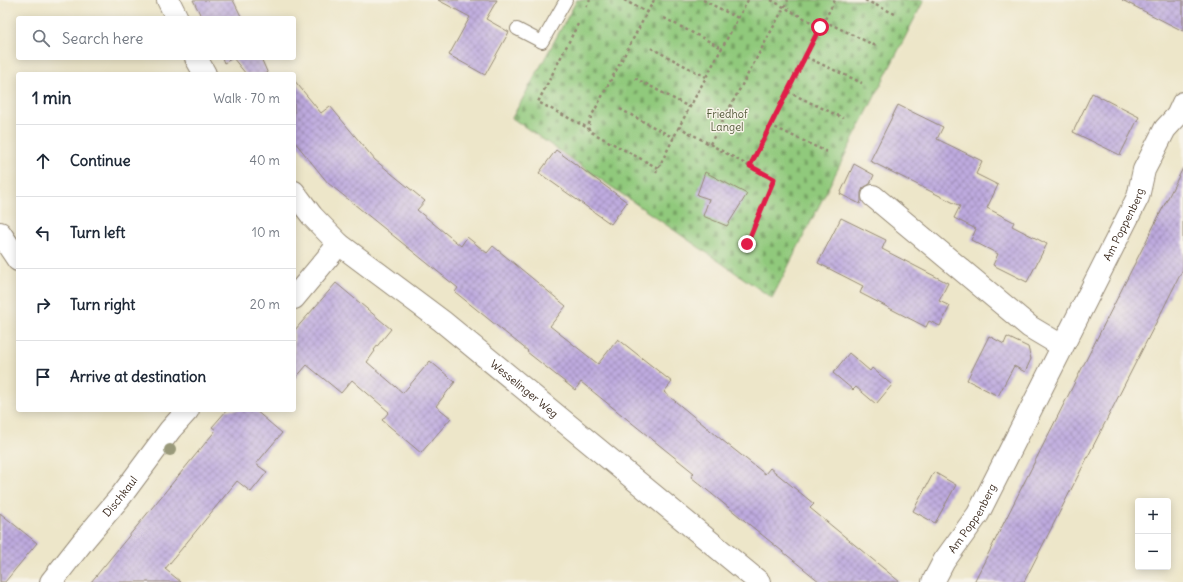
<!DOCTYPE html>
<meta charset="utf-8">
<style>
body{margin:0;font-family:Delius,sans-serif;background:#f6f6f7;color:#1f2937}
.controls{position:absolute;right:12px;bottom:12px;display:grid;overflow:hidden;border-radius:4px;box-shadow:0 2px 10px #0003}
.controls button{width:36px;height:36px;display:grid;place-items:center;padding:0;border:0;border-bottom:1px solid #e0e1e3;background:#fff;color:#1f2937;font:20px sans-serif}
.stop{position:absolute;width:12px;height:12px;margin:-9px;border:3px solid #e11d48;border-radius:50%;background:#fff}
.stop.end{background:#e11d48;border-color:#fff;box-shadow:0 1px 4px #0008}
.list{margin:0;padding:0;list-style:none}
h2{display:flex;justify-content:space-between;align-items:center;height:52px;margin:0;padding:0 16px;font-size:17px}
h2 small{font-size:13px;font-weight:400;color:#747a83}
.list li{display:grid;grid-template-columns:26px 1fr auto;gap:12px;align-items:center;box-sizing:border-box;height:72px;padding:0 16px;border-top:1px solid #e0e1e3}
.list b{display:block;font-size:15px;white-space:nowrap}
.list em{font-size:13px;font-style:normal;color:#747a83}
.icon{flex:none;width:22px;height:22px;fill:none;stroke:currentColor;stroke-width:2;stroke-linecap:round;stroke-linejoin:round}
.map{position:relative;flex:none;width:1183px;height:582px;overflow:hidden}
.search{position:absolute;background:#fff;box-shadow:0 2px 10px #0003;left:16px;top:16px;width:280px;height:44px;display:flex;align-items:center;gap:10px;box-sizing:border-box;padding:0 14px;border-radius:4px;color:#747a83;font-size:15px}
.panel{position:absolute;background:#fff;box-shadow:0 2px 10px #0003;left:16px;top:72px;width:280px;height:340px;border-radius:4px}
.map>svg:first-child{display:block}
.cemetery{fill:url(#cemetery-stones);stroke:#667a4d}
.building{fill:url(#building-cross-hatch)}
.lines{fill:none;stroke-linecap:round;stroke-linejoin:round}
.lane-casing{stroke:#948874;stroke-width:14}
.street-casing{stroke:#948874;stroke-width:24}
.path{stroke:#948874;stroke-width:2.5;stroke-dasharray:3 3;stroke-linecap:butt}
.lane{stroke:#fff;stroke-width:12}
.street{stroke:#fff;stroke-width:22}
.tree{fill:#99997a}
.route{stroke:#e11d48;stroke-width:5}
.labels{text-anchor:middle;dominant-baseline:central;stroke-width:3;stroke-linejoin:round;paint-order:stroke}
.park-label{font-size:11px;fill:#545a3a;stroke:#f7f3e8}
.street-label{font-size:11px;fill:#3b2a1e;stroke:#f7f3e8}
</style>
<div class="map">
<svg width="1183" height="582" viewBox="0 0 1183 582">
<defs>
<pattern id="cemetery-stones" width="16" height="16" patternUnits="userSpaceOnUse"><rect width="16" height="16" fill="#90c97c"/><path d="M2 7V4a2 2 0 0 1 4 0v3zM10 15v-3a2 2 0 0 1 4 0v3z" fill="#77a365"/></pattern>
<pattern id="building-cross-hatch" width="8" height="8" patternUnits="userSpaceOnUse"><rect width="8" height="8" fill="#beaadf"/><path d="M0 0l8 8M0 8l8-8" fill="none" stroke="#9c8bb4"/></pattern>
</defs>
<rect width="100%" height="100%" fill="#f7f3e8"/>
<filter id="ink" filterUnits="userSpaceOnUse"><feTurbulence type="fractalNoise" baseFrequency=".025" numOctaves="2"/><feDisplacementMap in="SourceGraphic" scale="8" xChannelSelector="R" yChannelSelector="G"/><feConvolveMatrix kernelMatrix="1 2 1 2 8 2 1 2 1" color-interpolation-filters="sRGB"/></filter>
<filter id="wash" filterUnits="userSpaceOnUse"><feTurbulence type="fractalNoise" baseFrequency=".012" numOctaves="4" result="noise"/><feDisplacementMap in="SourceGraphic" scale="16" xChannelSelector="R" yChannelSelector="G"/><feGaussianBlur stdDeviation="0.9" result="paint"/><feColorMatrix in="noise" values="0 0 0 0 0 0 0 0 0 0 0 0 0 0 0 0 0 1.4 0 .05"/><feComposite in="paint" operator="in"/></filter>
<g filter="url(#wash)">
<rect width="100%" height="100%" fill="#ede6c9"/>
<path class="cemetery" d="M 577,0 L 924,0 L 772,298 L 512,118 Z"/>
<g id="blocks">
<g class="building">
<path d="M 193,0 L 233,0 L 242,18 L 202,18 Z"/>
<path d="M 438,0 L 497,0 L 486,19 L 509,32 L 485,75 L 449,55 L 470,17 Z"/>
<path d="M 1122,0 L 1183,0 L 1183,31 Z"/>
<path d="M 222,58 L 261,58 L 268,74 L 246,74 L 233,58 L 224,63 Z"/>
<path d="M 294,80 L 321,113 L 330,106 L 375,160 L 425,201 L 417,210 L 461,246 L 467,237 L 487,253 L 493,246 L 566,306 L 550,326 L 598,364 L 618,339 L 672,382 L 664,392 L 722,440 L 765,474 L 770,468 L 814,504 L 810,508 L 900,582 L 820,582 L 691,477 L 694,473 L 581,382 L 575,390 L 527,352 L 528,351 L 455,292 L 458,288 L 328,183 L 294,141 Z"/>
<path d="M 1092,93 L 1139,117 L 1120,155 L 1073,132 Z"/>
<path d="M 898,105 L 943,127 L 937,139 L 982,161 L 976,174 L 998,185 L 987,208 L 1014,222 L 1012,226 L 1047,244 L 1027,282 L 993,265 L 998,254 L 971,240 L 976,229 L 954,218 L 960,206 L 870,161 Z"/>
<path d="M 556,150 L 627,202 L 611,224 L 539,173 Z"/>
<path d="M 854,164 L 874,175 L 870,184 L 863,188 L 861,193 L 861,201 L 860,204 L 840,194 Z"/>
<path d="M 1183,168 L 1183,269 L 1163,309 L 1024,582 L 974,582 Z"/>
<path d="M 705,172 L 747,194 L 727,226 L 703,216 L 709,199 L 697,195 Z"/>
<path d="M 841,218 L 886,240 L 882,249 L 948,283 L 939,301 L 950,306 L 940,326 L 929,321 L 926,327 L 860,293 L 863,286 L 818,263 Z"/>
<path d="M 336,283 L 391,329 L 374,350 L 375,351 L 367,362 L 403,393 L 430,361 L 455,382 L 436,406 L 451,418 L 421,453 L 382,420 L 389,412 L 352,380 L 341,393 L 307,365 L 294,380 L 294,331 Z"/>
<path d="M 989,336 L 1004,344 L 1007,337 L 1028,347 L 1031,359 L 1025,372 L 1014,366 L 998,396 L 967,380 Z"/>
<path d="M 849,353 L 870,371 L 872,368 L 892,385 L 876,404 L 856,387 L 853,390 L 833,373 Z"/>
<path d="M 227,410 L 255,410 L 282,433 L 256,464 L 267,472 L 251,492 L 237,481 L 165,569 L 181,582 L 91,582 L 216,430 L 212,427 Z"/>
<path d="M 934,472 L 956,485 L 935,523 L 913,511 Z"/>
<path d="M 0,513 L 37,543 L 5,582 L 0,582 Z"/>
</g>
</g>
</g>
<g filter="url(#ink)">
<use href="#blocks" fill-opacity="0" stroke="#948874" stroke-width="1"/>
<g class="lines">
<g class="lane-casing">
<path id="lane" d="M 517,29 L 542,42 L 566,0"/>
</g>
<g class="street-casing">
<g id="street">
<path d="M 168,0 L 177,18"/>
<path d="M 196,58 L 205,74"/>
<path id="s1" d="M 294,192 L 312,216 L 339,244 L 442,321 L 759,582"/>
<path d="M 873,196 L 1030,327 L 1062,346"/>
<path d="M 0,233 L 18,260"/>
<path d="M 294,298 L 339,244"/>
<path id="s2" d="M 51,582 L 84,540 L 121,496 L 170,430 L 188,410"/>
<path id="s3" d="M 933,582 L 944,561 L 978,514 L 1138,197 L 1144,170 L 1165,129 L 1177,116 L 1183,103"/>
</g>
</g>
<g class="path">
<path d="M 624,0 L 648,13"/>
<path d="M 654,0 L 591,117 L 588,128 L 591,132 L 658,168"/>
<path d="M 703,0 L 738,18"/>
<path d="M 748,0 L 679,127 L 749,166 L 835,0"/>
<path d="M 771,0 L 820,27"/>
<path d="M 865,0 L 897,15"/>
<path d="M 586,7 L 590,0"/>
<path d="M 664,18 L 722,48"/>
<path d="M 824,21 L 878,47"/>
<path d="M 578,24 L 538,102 L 588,128"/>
<path d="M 651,48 L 706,77"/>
<path d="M 806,57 L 862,83"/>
<path d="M 635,78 L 689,107"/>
<path d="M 788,92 L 843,118"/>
<path d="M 620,109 L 674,138"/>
<path d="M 770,125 L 827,152"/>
<path d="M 710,144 L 788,0"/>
<path d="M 656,173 L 679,127"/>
<path d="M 747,244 L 774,179 L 749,166"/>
</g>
<use href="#lane" class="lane"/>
<use href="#street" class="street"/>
</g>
<circle class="tree" cx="170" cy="450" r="6"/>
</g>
<g class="lines" filter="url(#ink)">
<path class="route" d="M 747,244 L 774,179 L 750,166 L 820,27"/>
</g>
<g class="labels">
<g class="park-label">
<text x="727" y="114">Friedhof<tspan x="727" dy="13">Langel</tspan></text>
</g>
<g class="street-label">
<text stroke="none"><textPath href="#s3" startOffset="406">Am Poppenberg</textPath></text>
<text stroke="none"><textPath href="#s1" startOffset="304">Wesselinger Weg</textPath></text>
<text stroke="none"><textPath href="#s2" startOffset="110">Dischkaul</textPath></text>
<text stroke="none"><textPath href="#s3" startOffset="75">Am Poppenberg</textPath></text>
</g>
</g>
</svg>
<div class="controls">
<button>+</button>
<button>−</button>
</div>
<div class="stop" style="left:820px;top:27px"></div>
<div class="stop end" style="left:747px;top:244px"></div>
<div class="search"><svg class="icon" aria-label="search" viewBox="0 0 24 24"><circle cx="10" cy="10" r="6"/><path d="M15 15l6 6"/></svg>Search here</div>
<section class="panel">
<h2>1 min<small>Walk · 70 m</small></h2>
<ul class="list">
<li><svg class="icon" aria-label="ahead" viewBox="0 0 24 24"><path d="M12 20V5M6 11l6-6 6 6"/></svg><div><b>Continue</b></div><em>40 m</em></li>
<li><svg class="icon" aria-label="left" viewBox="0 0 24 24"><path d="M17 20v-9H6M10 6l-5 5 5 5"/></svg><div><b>Turn left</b></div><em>10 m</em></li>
<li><svg class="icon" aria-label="right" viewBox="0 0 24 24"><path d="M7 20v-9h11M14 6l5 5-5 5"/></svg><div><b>Turn right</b></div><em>20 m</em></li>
<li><svg class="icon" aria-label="arrive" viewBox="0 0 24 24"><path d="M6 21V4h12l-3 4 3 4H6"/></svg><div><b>Arrive at destination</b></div></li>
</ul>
</section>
</div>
